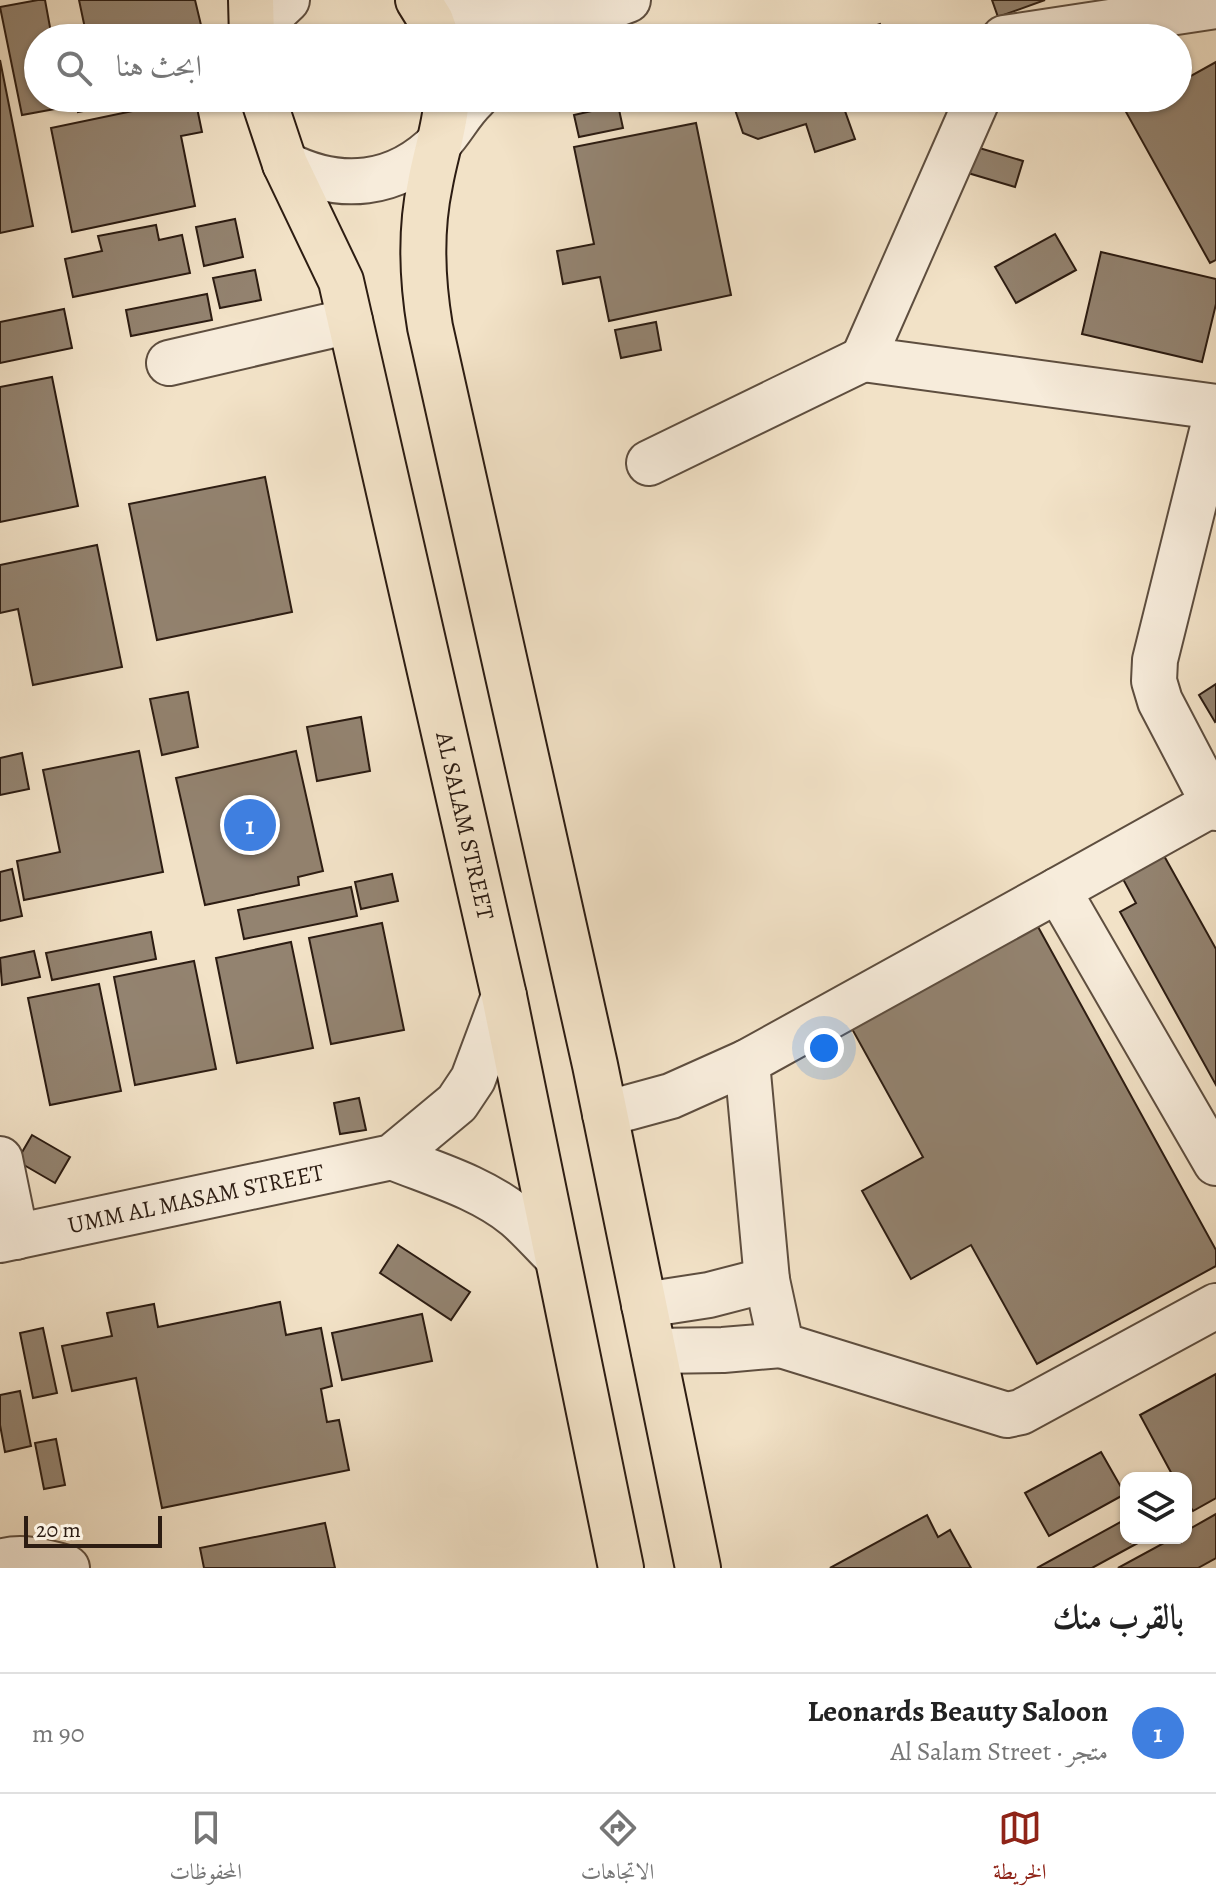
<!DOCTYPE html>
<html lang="ar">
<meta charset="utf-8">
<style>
body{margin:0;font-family:Alegreya,Amiri,serif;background:#f6f6f6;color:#222;direction:rtl}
.controls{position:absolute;right:24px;bottom:24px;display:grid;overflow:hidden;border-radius:16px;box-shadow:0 2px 6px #0004}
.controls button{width:72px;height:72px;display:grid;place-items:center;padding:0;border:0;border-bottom:2px solid #e0e0e0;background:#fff;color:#222;font:40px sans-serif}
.scale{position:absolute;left:24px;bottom:20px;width:138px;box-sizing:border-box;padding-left:8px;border:4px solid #2c1c12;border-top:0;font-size:22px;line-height:28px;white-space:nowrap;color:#2c1c12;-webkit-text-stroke:6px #f7ecdb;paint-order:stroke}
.you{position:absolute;left:824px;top:1048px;width:28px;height:28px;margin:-20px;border:6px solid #fff;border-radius:50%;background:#1a73e8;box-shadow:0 0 0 12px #1a73e833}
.badge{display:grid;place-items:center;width:52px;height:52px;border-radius:50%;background:#8f2418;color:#fff;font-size:26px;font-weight:700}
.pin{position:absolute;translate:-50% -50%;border:4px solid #fff;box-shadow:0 2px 8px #0006}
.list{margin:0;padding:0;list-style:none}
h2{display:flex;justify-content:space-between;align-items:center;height:104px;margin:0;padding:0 32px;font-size:34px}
h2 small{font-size:26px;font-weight:400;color:#767676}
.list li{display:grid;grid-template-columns:52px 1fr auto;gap:24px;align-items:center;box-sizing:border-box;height:120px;padding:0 32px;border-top:2px solid #e0e0e0}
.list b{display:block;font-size:30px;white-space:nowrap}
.list p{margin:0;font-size:26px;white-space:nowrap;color:#767676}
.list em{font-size:26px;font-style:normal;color:#767676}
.icon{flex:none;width:44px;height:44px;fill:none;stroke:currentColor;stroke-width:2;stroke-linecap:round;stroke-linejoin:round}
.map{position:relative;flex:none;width:1216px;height:1568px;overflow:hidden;direction:ltr}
.search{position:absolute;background:#fff;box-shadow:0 2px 6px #0004;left:24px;right:24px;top:24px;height:88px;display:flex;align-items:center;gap:20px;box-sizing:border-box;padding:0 28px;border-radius:44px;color:#767676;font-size:30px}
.sheet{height:224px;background:#fff}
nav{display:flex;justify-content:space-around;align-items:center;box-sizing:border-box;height:112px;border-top:2px solid #e0e0e0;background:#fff;font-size:22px;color:#767676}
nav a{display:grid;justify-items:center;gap:4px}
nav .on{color:#8f2418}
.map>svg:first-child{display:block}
.building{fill:#938370;stroke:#2c1c12;stroke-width:2}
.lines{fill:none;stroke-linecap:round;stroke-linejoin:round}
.minor-casing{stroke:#5e4e3f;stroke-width:48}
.major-casing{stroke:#2c1c12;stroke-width:48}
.minor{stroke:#f7ecdb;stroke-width:44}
.major{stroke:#f2e2c7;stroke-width:44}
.labels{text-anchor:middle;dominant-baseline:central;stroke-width:6;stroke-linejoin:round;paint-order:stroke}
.street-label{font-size:24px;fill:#2c1c12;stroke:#f7ecdb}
</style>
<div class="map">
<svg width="1216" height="1568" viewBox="0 0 1216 1568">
<rect width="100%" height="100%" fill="#f2e2c7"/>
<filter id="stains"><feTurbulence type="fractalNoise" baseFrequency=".0025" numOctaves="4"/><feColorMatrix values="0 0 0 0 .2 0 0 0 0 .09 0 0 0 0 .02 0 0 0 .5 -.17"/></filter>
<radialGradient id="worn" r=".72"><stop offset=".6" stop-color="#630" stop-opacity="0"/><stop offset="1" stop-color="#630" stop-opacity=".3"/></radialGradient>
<g class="building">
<path d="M 38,0 L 45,0 L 52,38 L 38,38 L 38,98 L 64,98 L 66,107 L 22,115 L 0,7 Z"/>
<path d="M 79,0 L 195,0 L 201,25 L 137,38 L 87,38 Z"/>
<path d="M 992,0 L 1045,0 L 998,17 Z"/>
<path d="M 880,24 L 885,38 L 838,38 Z"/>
<path d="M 0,60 L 33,226 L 0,233 Z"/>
<path d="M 1216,62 L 1216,260 L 1210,263 L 1126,112 L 1151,98 L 1178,98 L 1178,83 Z"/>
<path d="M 75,98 L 107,98 L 109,106 L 78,112 Z"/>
<path d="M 195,98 L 202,132 L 181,136 L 195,206 L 72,232 L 51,128 Z"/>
<path d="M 731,98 L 883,98 L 845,111 L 855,139 L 815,152 L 806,124 L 758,139 L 743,133 Z"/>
<path d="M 618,105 L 623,128 L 579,137 L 574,115 Z"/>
<path d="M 696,123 L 731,295 L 609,321 L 600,277 L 563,284 L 557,251 L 594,244 L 574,147 Z"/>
<path d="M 976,147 L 1023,161 L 1015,187 L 968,173 Z"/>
<path d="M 235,219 L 243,257 L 204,266 L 196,227 Z"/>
<path d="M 156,225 L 159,240 L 182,235 L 190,273 L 73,297 L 65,259 L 102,251 L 98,236 Z"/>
<path d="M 1055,234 L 1076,270 L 1016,303 L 995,267 Z"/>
<path d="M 1101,252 L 1216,279 L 1216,304 L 1202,362 L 1082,334 Z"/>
<path d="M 255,270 L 261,300 L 220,308 L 213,278 Z"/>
<path d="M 207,294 L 212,320 L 131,336 L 126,310 Z"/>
<path d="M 64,309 L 72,348 L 0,363 L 0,322 Z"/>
<path d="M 656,322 L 661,350 L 621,358 L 615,330 Z"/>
<path d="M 52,377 L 78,506 L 0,522 L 0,387 Z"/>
<path d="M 265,477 L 292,612 L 157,640 L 129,504 Z"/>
<path d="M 97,545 L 122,667 L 33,685 L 18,609 L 0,613 L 0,565 Z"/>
<path d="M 1216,684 L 1216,721 L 1215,722 L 1199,695 Z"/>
<path d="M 188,692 L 198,747 L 162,755 L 150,699 Z"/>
<path d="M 361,717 L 370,771 L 317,781 L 307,727 Z"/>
<path d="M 139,751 L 163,872 L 24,900 L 17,861 L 60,852 L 43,770 Z"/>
<path d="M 296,751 L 323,871 L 298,877 L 299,885 L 205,905 L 176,778 Z"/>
<path d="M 22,753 L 29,789 L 0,795 L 0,758 Z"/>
<path d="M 1158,845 L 1216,949 L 1216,1085 L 1120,912 L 1136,903 L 1117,868 Z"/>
<path d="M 12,869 L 22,916 L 0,921 L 0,872 Z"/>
<path d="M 392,874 L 398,901 L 361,909 L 355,882 Z"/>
<path d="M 351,887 L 357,916 L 244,939 L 238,910 Z"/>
<path d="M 382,923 L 404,1030 L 331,1044 L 309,938 Z"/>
<path d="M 1037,925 L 1216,1250 L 1216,1266 L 1037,1364 L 971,1245 L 911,1279 L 862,1191 L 923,1157 L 851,1027 Z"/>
<path d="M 151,932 L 156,959 L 52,980 L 46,953 Z"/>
<path d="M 291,942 L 313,1048 L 237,1063 L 216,958 Z"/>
<path d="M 34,951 L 40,977 L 2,985 L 0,958 Z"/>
<path d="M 194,961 L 216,1069 L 135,1085 L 114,977 Z"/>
<path d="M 99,984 L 121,1091 L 50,1105 L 28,998 Z"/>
<path d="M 359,1098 L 366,1130 L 340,1134 L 334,1103 Z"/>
<path d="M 32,1135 L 70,1157 L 55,1183 L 17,1161 Z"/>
<path d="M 398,1245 L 470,1292 L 451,1320 L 380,1273 Z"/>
<path d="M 280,1302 L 286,1335 L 321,1328 L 332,1386 L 321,1389 L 327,1422 L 339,1420 L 349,1470 L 162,1508 L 136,1378 L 72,1391 L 62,1346 L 112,1336 L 107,1313 L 154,1304 L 158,1327 Z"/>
<path d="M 422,1314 L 432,1361 L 342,1380 L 332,1333 Z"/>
<path d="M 43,1328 L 57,1393 L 33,1398 L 20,1333 Z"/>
<path d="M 1216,1374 L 1216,1498 L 1193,1511 L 1186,1500 L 1186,1478 L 1174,1478 L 1140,1415 Z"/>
<path d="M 20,1391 L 31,1446 L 5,1452 L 0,1425 L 0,1395 Z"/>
<path d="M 56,1439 L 65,1485 L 44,1489 L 35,1443 Z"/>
<path d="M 1101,1452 L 1125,1494 L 1049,1536 L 1025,1493 Z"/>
<path d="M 1216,1514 L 1216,1558 L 1198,1568 L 1118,1568 L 1173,1538 L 1186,1538 L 1186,1531 Z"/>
<path d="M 927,1515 L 938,1537 L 950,1530 L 971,1568 L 830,1568 Z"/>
<path d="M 1126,1519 L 1126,1538 L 1147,1538 L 1092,1568 L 1037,1568 Z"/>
<path d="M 325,1523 L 335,1568 L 204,1568 L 200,1548 Z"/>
</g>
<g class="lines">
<g class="minor-casing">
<g id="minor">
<path d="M 435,0 C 481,27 537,25 588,15"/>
<path d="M 561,31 L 588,15 L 628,0"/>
<path d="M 252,33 L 287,0"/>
<path d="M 1004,38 L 1216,6"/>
<path d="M 978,98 L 863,359 L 1216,407"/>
<path d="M 285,164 C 340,192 396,187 440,142 C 453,128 461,111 475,98"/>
<path d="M 169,363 L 350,321"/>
<path d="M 1216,415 L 1155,660 L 1154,681 L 1160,701 L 1216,808"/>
<path d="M 649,463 L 863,359"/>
<path d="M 1058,890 L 1216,802"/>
<path d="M 605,1114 L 671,1096 L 747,1062"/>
<path d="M 392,1157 C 434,1174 480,1187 516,1216 C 530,1228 543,1243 556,1256"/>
<path d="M 0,1159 L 16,1237"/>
<path d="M 1216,1163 L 1058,890 L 747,1062 L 767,1280 L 781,1345 L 1007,1415 L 1021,1412 L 1216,1306"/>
<path id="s1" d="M 0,1240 L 392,1157 L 457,1103 L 473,1079 L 504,996"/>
<path d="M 644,1305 L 709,1295 L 767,1280"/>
<path d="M 654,1351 L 723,1350 L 781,1345"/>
<path d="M 0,1562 C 22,1555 46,1562 67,1568"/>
</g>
</g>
<g class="major-casing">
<g id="major">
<path d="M 251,0 L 252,38"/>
<path d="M 418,0 L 431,21 L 437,38"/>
<path id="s2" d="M 263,98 L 285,164 L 341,281 L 504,996 L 621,1568"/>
<path d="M 447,98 C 445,128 435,155 430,184 C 420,231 422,279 430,327 L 595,1065 L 698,1568"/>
</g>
</g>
<use href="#minor" class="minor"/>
<use href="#major" class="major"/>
</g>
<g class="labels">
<g class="street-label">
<text stroke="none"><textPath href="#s2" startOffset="758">AL SALAM STREET</textPath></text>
<text stroke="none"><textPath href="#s1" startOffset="200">UMM AL MASAM STREET</textPath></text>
</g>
</g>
<rect width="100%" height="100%" filter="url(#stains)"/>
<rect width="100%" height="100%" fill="url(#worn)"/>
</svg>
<div class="controls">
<button><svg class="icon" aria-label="layers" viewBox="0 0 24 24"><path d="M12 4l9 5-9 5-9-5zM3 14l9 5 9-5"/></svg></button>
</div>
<div class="scale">20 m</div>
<div class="you"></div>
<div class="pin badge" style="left:250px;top:825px;background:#3f7fe0">1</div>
<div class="search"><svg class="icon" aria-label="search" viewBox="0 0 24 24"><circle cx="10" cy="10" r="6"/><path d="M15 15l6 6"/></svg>ابحث هنا</div>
</div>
<section class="sheet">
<h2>بالقرب منك<small></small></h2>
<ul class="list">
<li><span class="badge" style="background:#3f7fe0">1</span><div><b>Leonards Beauty Saloon</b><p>متجر · Al Salam Street</p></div><em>90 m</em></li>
</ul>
</section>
<nav>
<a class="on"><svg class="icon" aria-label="map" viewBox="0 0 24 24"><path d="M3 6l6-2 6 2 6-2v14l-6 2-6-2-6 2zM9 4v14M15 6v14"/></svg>الخريطة</a>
<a><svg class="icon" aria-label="directions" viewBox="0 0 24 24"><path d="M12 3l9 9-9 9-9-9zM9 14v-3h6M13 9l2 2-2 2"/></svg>الاتجاهات</a>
<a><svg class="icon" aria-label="saved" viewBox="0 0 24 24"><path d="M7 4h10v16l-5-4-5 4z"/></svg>المحفوظات</a>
</nav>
